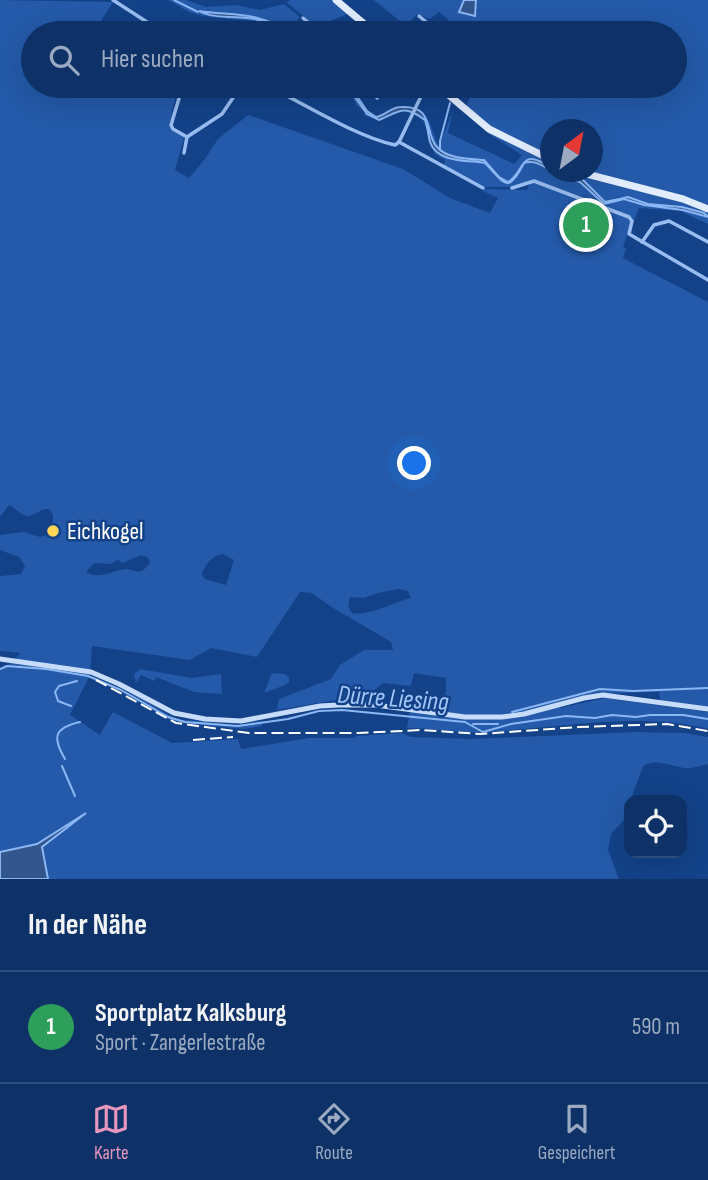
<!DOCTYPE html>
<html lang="de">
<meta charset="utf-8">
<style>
body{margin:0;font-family:"Sofia Sans Condensed",sans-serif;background:#1c3e70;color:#f1f3f6}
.controls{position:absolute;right:21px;bottom:21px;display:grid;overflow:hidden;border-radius:14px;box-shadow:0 7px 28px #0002}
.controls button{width:63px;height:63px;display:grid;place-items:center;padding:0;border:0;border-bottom:2px solid #2e4d7b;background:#0e3267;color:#f1f3f6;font:35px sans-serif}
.compass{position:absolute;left:540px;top:119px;width:63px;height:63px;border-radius:50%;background:#0e3267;box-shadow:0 7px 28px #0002;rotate:32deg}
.you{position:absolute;left:415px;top:464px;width:24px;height:24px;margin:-18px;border:5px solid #fff;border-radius:50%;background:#1a73e8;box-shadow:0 0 0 10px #1a73e833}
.badge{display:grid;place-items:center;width:46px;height:46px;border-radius:50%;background:#e797bd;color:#fff;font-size:23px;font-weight:700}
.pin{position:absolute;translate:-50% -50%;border:4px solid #fff;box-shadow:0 2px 7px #0006}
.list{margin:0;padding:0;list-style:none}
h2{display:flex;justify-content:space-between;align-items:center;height:91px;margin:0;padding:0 28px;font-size:30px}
h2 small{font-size:23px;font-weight:400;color:#9baac0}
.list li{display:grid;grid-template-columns:46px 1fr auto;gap:21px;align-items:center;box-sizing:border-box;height:112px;padding:0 28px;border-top:2px solid #2e4d7b}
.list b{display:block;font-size:26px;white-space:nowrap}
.list p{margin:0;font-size:23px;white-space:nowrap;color:#9baac0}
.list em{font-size:23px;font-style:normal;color:#9baac0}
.icon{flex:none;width:38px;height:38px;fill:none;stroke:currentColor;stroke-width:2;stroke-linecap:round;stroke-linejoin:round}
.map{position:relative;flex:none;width:708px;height:879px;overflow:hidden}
.search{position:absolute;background:#0e3267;box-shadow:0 7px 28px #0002;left:21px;right:21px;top:21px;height:77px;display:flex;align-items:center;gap:18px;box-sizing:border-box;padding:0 24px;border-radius:38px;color:#9baac0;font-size:26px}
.sheet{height:203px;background:#0e3267}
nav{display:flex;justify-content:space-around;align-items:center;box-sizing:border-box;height:98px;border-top:2px solid #2e4d7b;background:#0e3267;font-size:19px;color:#9baac0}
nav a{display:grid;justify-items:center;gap:4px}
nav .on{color:#e797bd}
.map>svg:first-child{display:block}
.green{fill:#245aa9;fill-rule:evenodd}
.water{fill:#33568c;stroke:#8bb7f4;stroke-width:2}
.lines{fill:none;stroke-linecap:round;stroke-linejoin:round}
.stream{stroke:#8bb7f4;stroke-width:2}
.street{stroke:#99bdf0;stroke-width:3.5}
.secondary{stroke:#c7dbfb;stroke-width:5}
.primary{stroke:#e2ecff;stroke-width:7}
.rail{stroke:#fff;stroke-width:2;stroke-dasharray:12 5;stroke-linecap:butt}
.poi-dot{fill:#ffd658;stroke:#134289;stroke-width:2.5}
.labels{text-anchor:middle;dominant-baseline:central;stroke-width:5;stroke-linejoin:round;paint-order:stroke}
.poi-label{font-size:24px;fill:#fff;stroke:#134289;text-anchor:start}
.water-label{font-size:26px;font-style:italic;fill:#a4c7f8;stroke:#134289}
</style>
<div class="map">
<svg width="708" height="879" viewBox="0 0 708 879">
<rect width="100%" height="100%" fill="#134289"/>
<g class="green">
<path d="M 0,0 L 113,2 L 97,27 L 111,33 L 33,33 L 33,86 L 178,86 L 169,125 L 172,129 L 184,137 L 175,170 L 189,178 L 205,159 L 218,139 L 248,115 L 403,169 L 450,198 L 490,213 L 498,198 L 483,191 L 484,189 L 527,190 L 530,183 L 534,182 L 629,219 L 631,223 L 623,247 L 626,249 L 623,258 L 708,302 L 708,708 L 660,701 L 659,692 C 624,693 592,692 559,702 L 560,708 L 605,698 L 708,712 L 708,729 C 644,712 560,727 493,732 C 465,734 436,728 407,728 L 411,708 L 400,706 L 407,699 L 440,702 L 446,693 L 446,678 L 414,673 L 411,686 L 383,683 L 373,691 L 371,702 L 336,700 L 277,710 L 279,699 L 331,679 L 340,665 L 364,650 L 393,650 L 391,642 L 330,606 L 312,593 L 300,592 L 257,657 L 211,648 L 190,660 L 92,646 L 90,675 L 144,700 L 176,719 L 237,725 L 261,721 L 262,726 L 245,729 L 181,723 L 168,719 L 115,688 L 89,677 L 70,715 L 100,735 L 113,712 L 172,743 L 238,739 L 241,749 L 309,738 L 353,738 L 357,736 L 402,733 L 411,737 L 470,739 L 635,732 L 684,733 L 708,737 L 708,764 C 701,766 691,769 684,768 C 669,766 658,758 643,766 L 623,821 L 611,834 L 608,850 L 619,879 L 0,879 L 0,669 L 6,667 L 21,653 L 0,651 L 0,576 L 21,574 L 25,566 L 19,557 L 0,550 L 0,535 L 24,532 L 40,537 L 47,535 L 53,528 C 52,524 53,520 53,516 C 49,501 37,515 29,516 C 22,517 15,508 9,505 L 0,517 ZM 223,554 L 234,560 L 226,585 L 205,579 L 202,574 C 206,564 212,555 223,554 ZM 141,555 L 147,557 L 150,562 C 148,565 145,569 142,571 C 137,573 131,569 125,569 C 112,571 98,580 86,572 L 94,563 L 110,564 L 118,560 L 123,563 ZM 398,589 L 408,591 L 411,598 C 394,602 367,617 352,613 L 348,606 L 350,597 L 364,598 L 378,593 Z"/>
<path d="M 168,0 L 186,0 L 206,7 L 236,5 L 260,10 L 284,4 L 300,17 L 288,33 L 280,33 L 263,22 L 203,16 L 189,12 Z"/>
<path d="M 291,0 L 334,0 L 348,14 L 316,26 L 286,2 Z"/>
<path d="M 374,0 L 464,0 L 463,3 L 477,12 L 476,0 L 708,0 L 708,215 L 671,205 L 648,204 L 619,197 L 605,202 L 582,179 L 556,172 L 592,172 L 592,130 L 550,130 L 550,167 L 538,160 L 526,161 L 511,182 L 508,182 L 499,177 L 484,160 C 468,159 438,159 433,139 C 428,126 429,119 417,110 C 432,116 431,132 439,146 L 453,110 L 448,133 L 514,164 L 522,155 L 486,132 L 498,136 L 466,107 L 474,86 L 675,86 L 675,33 L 459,33 L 459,29 L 439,12 L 430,19 L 417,14 L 406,26 Z"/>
<path d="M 346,86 L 367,114 L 379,120 C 385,117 391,112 398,110 C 404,109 409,110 414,113 C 435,124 423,141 437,153 C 449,162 471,160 485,163 L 498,179 L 507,184 L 514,182 L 524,163 L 537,163 L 550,172 L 580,182 L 604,204 L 624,199 L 644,205 L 683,210 L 708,217 L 708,224 L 680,211 L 639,208 L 633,223 L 633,218 L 630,216 L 534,179 L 512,187 L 484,187 L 444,165 L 445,160 L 435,154 L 423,121 L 410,111 L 396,111 L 378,120 L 364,115 L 365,112 L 357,106 Z"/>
<path d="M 140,669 L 191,678 L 221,674 L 222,694 L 194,692 L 156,677 L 154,681 L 141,675 L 136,683 L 134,674 Z"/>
<path d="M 272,673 L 285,674 L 289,677 L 289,682 L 285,685 L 264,693 Z"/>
</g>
<g class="water">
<path d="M 464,0 L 476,0 L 475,16 L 459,12 Z"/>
<path d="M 199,11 C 229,16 264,11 286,33 C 276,31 267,22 255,19 C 238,16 213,19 199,11 Z"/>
<path d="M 347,86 L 350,86 L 367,111 L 376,117 C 385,116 391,107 401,107 C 435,105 424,133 437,147 C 447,159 469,159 484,160 L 499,177 L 508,182 C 526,172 518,146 550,167 L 550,170 C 542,165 534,160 524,163 C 507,196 505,183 485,163 C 468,160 437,163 430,142 C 428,135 428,127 425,120 C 404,104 400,111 379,120 L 367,114 Z"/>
<path d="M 553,172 L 582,179 L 605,202 L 628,197 L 648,204 L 682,207 L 704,213 L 708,217 L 683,210 L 644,205 L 624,199 L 604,204 L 580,182 Z"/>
<path d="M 86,813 L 42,847 L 48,879 L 0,879 L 0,852 L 37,844 Z"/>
</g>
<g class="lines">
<g class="stream">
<path d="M 174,0 L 198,12"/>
<path d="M 466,33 L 471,22"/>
<path d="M 440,149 L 440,141 L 450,103"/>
<path d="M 0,669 L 7,666 L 46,669 L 88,676 L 121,690 L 168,717 L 185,722 L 238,726 L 288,719 L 319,711 L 342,710 L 465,722 L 483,732 L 511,724 L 566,716 L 595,718 L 612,715 L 636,717 L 650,715 L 683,715 L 708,719"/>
<path d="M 71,706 L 58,701 L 55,692 L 59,686 L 77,681"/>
<path d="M 512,712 L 600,689 L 633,691 L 708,688"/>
<path d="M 473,724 L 498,724"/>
<path d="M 65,759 C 52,737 54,728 80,722"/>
<path d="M 62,766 L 75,796"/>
</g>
<g class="street">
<path d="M 113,0 L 164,33"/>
<path d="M 419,16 L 431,26 L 436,33"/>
<path d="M 303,18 L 321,33"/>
<path d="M 235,24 L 249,33"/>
<path d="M 406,32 L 408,33"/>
<path d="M 186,86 L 180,95 L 171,125 L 173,129 L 187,137 L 222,114 L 241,86"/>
<path d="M 268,86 C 304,104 357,137 395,145 L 399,142"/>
<path d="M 377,98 L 382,86"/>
<path d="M 399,142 L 483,188"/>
<path d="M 399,142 L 426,86"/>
<path d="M 184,153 L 187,137"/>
<path d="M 512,188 L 534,181 L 629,217 L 632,221 L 629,234 L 708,280"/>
<path d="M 642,242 L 654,225 L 669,221 L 708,242"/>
</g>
<path class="secondary" d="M 0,659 L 91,672 L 119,684 L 174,713 L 205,719 L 241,721 L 320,706 L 338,705 L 376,705 L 465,717 L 502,717 L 524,714 L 584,698 L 603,695 L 708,709"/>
<g class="primary">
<path d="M 336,0 L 375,33"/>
<path d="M 438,86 L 489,129 L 550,159"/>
<path d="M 579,172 L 683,199 L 708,209"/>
</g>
<g class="rail">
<path d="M 96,680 L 176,723 L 249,733 L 359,733 L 422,730 L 480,734 L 579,727 L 667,724 L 708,731"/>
<path d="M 193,740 L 233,737"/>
</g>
</g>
<circle class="poi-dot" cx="53" cy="531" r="7"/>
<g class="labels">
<g class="poi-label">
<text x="67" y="531">Eichkogel</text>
</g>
<g class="water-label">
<text transform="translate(393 699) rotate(4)">Dürre Liesing</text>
</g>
</g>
</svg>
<div class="controls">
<button><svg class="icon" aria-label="locate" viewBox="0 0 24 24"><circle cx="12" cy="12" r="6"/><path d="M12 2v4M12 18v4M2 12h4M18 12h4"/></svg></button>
</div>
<svg class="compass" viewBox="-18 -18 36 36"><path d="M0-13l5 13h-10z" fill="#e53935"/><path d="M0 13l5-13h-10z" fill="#9baac0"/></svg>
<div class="you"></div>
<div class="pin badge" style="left:586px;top:225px;background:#2e9e5b">1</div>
<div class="search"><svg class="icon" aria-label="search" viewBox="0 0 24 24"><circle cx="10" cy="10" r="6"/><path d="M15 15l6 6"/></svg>Hier suchen</div>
</div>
<section class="sheet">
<h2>In der Nähe<small></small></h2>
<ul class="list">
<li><span class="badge" style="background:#2e9e5b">1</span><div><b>Sportplatz Kalksburg</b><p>Sport · Zangerlestraße</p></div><em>590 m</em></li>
</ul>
</section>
<nav>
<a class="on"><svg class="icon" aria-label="map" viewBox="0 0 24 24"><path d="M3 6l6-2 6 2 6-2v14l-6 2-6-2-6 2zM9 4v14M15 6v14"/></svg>Karte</a>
<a><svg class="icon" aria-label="directions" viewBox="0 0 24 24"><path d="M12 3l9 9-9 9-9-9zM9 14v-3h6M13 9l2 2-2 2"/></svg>Route</a>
<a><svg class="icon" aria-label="saved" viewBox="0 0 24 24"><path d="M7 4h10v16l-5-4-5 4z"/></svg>Gespeichert</a>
</nav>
